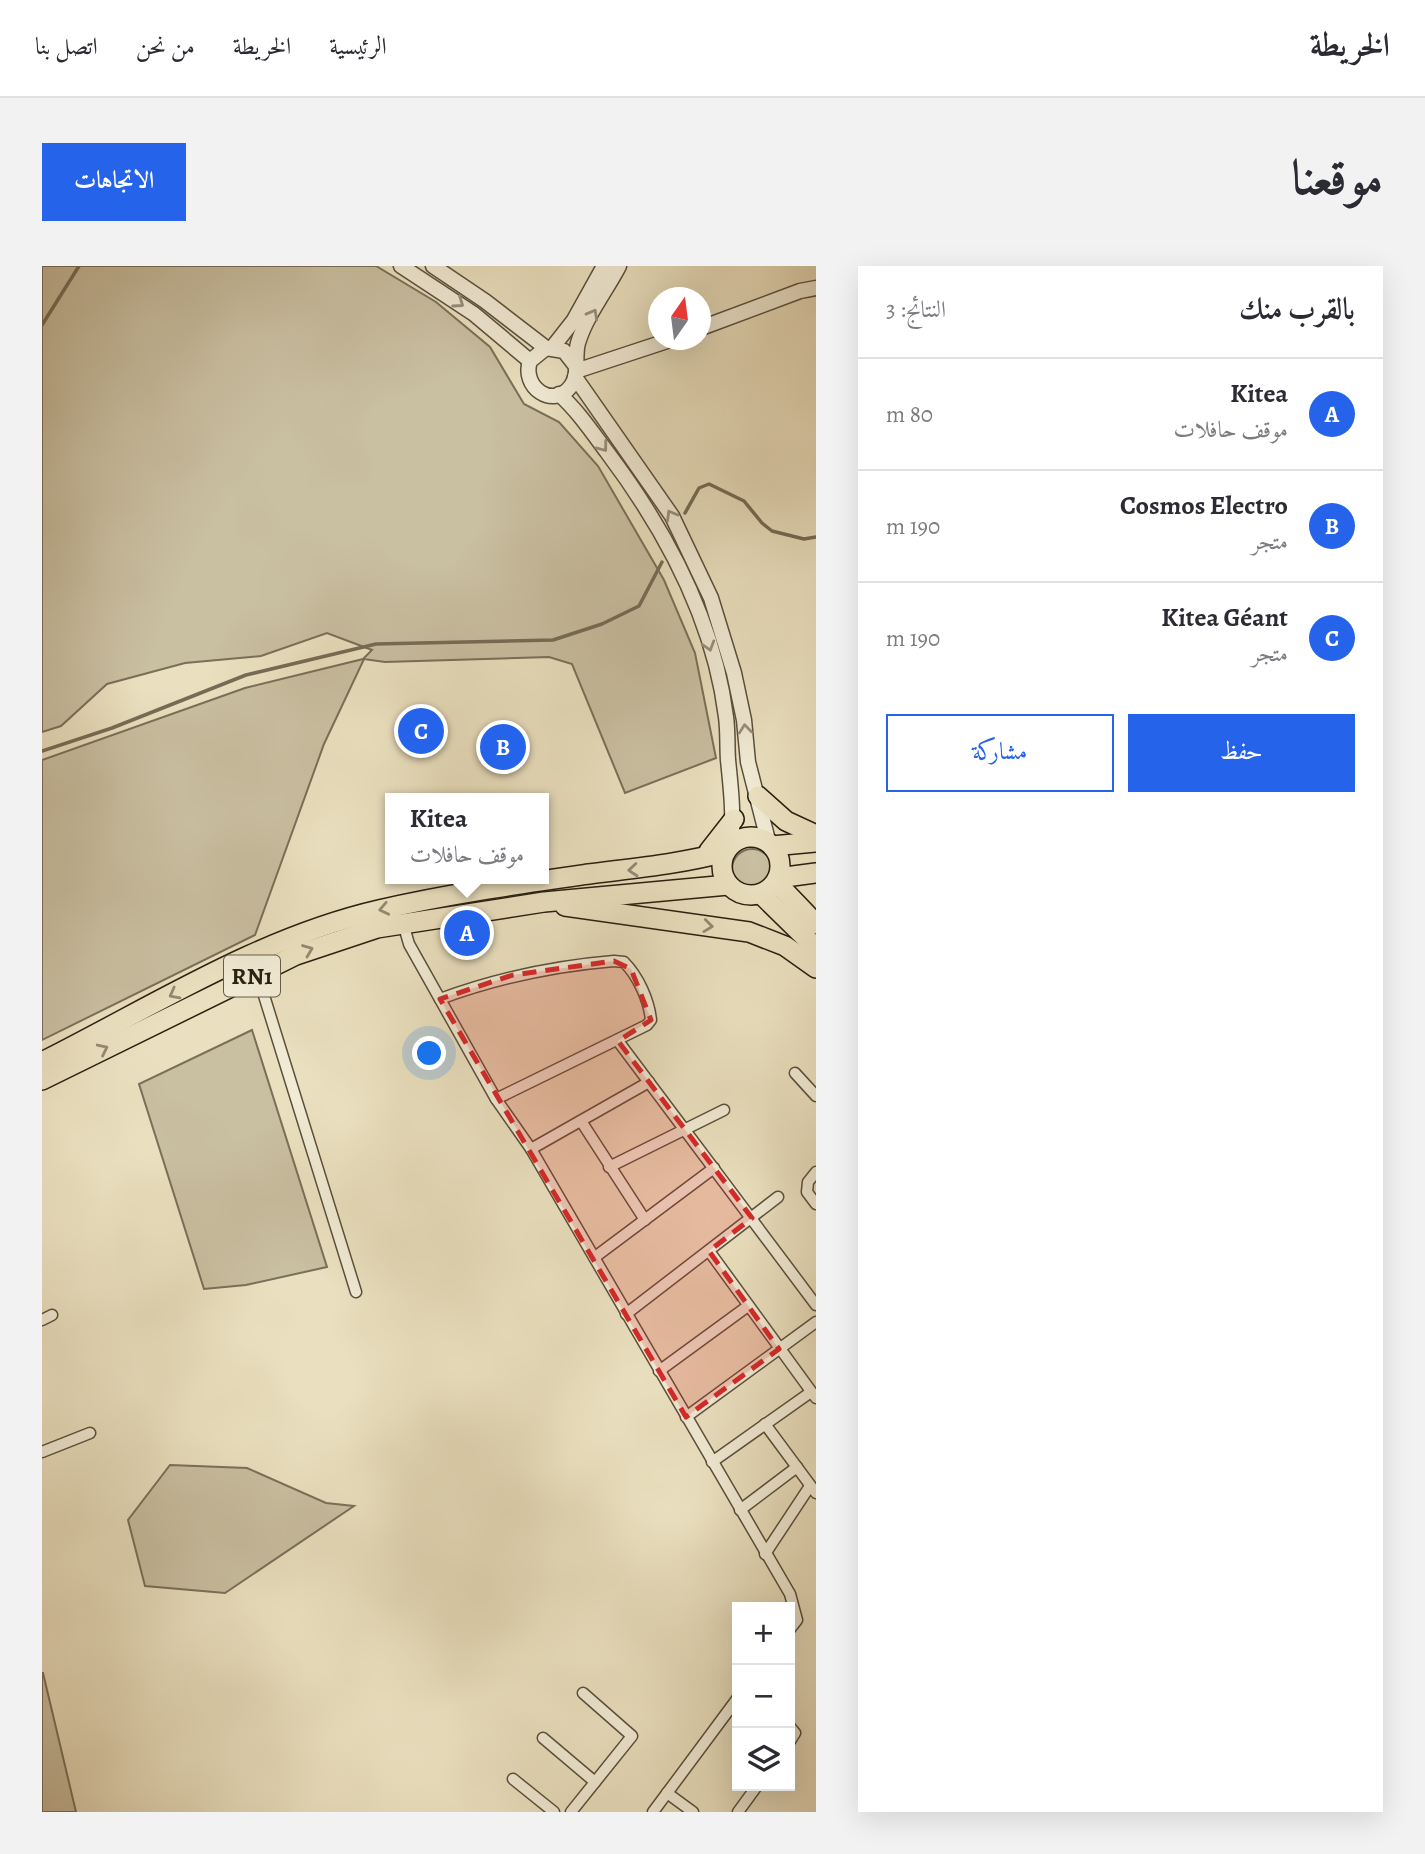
<!DOCTYPE html>
<html lang="ar">
<meta charset="utf-8">
<style>
body{margin:0;font-family:Alegreya,Amiri,serif;background:#f2f2f3;color:#2b2b33;direction:rtl}
.controls{position:absolute;right:21px;bottom:21px;display:grid;overflow:hidden;border-radius:0px;box-shadow:0 7px 28px #0002}
.controls button{width:63px;height:63px;display:grid;place-items:center;padding:0;border:0;border-bottom:2px solid #e1e1e2;background:#fff;color:#2b2b33;font:35px sans-serif}
.compass{position:absolute;left:606px;top:21px;width:63px;height:63px;border-radius:50%;background:#fff;box-shadow:0 7px 28px #0002;rotate:14deg}
.you{position:absolute;left:388px;top:788px;width:24px;height:24px;margin:-18px;border:5px solid #fff;border-radius:50%;background:#1a73e8;box-shadow:0 0 0 10px #1a73e833}
.badge{display:grid;place-items:center;width:46px;height:46px;border-radius:50%;background:#2563eb;color:#fff;font-size:23px;font-weight:700}
.pin{position:absolute;translate:-50% -50%;border:4px solid #fff;box-shadow:0 2px 7px #0006}
.popup{position:absolute;left:343px;top:527px;width:164px;height:91px;box-sizing:border-box;display:grid;place-content:center;border-radius:0px;background:#fff;filter:drop-shadow(0 2px 5px #0005);font-size:23px;white-space:nowrap;color:#7c7c81}
.popup b{font-size:26px;color:#2b2b33}
.popup::after{content:'';position:absolute;left:50%;top:100%;margin-left:-14px;border:14px solid transparent;border-top-color:#fff}
.list{margin:0;padding:0;list-style:none}
h2{display:flex;justify-content:space-between;align-items:center;height:91px;margin:0;padding:0 28px;font-size:30px}
h2 small{font-size:23px;font-weight:400;color:#7c7c81}
.list li{display:grid;grid-template-columns:46px 1fr auto;gap:21px;align-items:center;box-sizing:border-box;height:112px;padding:0 28px;border-top:2px solid #e1e1e2}
.list b{display:block;font-size:26px;white-space:nowrap}
.list p{margin:0;font-size:23px;white-space:nowrap;color:#7c7c81}
.list em{font-size:23px;font-style:normal;color:#7c7c81}
.actions{display:flex;gap:14px;padding:21px 28px}
.actions a{flex:1;padding:16px 0;border:2px solid #2563eb;border-radius:0px;text-align:center;font-size:24px;color:#2563eb}
.actions .main{background:#2563eb;color:#fff}
.icon{flex:none;width:38px;height:38px;fill:none;stroke:currentColor;stroke-width:2;stroke-linecap:round;stroke-linejoin:round}
.map{position:relative;flex:none;width:774px;height:1546px;overflow:hidden;direction:ltr;border-radius:0px}
header{display:flex;align-items:center;gap:42px;box-sizing:border-box;height:98px;padding:0 35px;background:#fff;border-bottom:2px solid #e1e1e2}
header strong{font-size:33px}
nav{display:flex;gap:38px;margin-inline-start:auto;font-size:24px}
.intro{display:flex;align-items:center;justify-content:space-between;box-sizing:border-box;height:168px;padding:0 42px}
h1{margin:0;font-size:49px}
.button{padding:18px 32px;border-radius:0px;background:#2563eb;color:#fff;font-size:24px;font-weight:700}
main{display:flex;gap:42px;padding:0 42px}
aside{flex:1;background:#fff;border-radius:0px;box-shadow:0 7px 28px #0002}
.map>svg:first-child{display:block}
.green{fill:#c9bfa1;stroke:#7a6f59;stroke-width:2}
.lines{fill:none;stroke-linecap:round;stroke-linejoin:round}
.stream{stroke:#766b56;stroke-width:3.5}
.minor-casing{stroke:#5a4f3c;stroke-width:13}
.tertiary-casing{stroke:#5a4f3c;stroke-width:17}
.trunk-casing{stroke:#2a1f11;stroke-width:22}
.minor{stroke:#f1ebd5;stroke-width:10}
.tertiary{stroke:#f1ebd5;stroke-width:14}
.trunk{stroke:#eae0bf;stroke-width:19}
.oneway{stroke:#978f7d}
.oneway2{stroke:#948971}
.marked{fill:#d62828;fill-opacity:0.2;stroke:#d62828;stroke-width:5;stroke-dasharray:14 9;stroke-linejoin:round}
.labels{text-anchor:middle;dominant-baseline:central;stroke-width:7;stroke-linejoin:round;paint-order:stroke}
.shield{fill:#f1ebd5;stroke:#665c4c;stroke-width:2}
.shield-label{font-size:24px;font-weight:bold;fill:#2a1f11}
</style>
<header>
<strong>الخريطة</strong>
<nav><a>الرئيسية</a><a>الخريطة</a><a>من نحن</a><a>اتصل بنا</a></nav>
</header>
<div class="intro"><h1>موقعنا</h1><a class="button">الاتجاهات</a></div>
<main>
<aside>
<h2>بالقرب منك<small>النتائج: 3</small></h2>
<ul class="list">
<li><span class="badge">A</span><div><b>Kitea</b><p>موقف حافلات</p></div><em>80 m</em></li>
<li><span class="badge">B</span><div><b>Cosmos Electro</b><p>متجر</p></div><em>190 m</em></li>
<li><span class="badge">C</span><div><b>Kitea Géant</b><p>متجر</p></div><em>190 m</em></li>
</ul>
<div class="actions"><a class="main">حفظ</a><a>مشاركة</a></div>
</aside>
<div class="map">
<svg width="774" height="1546" viewBox="0 0 774 1546">
<rect width="100%" height="100%" fill="#eae0bf"/>
<filter id="stains"><feTurbulence type="fractalNoise" baseFrequency=".00286" numOctaves="4"/><feColorMatrix values="0 0 0 0 .2 0 0 0 0 .09 0 0 0 0 .02 0 0 0 .5 -.17"/></filter>
<radialGradient id="worn" r=".72"><stop offset=".6" stop-color="#630" stop-opacity="0"/><stop offset="1" stop-color="#630" stop-opacity=".3"/></radialGradient>
<g class="green">
<path d="M 0,0 L 334,0 L 394,36 L 448,81 L 482,138 L 517,156 L 556,200 L 622,314 L 653,387 L 674,492 L 583,527 L 530,398 L 507,391 L 343,396 L 322,393 L 282,478 L 213,669 L 0,774 L 0,494 L 203,422 L 321,393 L 330,384 L 285,367 L 219,390 L 143,397 L 65,418 L 19,460 L 0,466 Z"/>
<circle cx="710" cy="603" r="20"/>
<path d="M 210,764 L 285,1001 L 204,1019 L 162,1023 L 97,818 Z"/>
<path d="M 128,1199 L 205,1202 L 284,1237 L 312,1240 L 183,1327 L 103,1320 L 86,1254 Z"/>
<path d="M 0,1407 L 1,1407 L 34,1546 L 0,1546 Z"/>
</g>
<g class="lines">
<g class="stream">
<path d="M 0,59 L 37,0"/>
<path d="M 643,247 L 657,222 L 667,218 L 702,235 L 720,257 L 730,265 L 762,273 L 774,271"/>
<path d="M 0,485 L 70,462 L 204,409 L 334,378 L 511,374 L 560,358 L 597,340 L 620,296"/>
</g>
<g class="minor-casing">
<g id="minor">
<path d="M 361,657 L 367,678 L 454,833 L 489,883 L 748,1328 L 755,1354 L 748,1363"/>
<path d="M 215,707 L 314,1026"/>
<path d="M 398,733 C 455,712 511,700 572,695 L 582,696 C 596,710 607,734 609,754 L 605,759 L 454,833"/>
<path d="M 576,775 L 774,1039"/>
<path d="M 753,807 L 774,830"/>
<path d="M 539,855 L 603,954"/>
<path d="M 489,883 L 607,816"/>
<path d="M 567,901 L 682,844"/>
<path d="M 774,906 L 766,916 L 765,926 L 774,938"/>
<path d="M 667,985 L 774,1132"/>
<path d="M 553,991 L 672,902"/>
<path d="M 584,1048 L 736,931"/>
<path d="M 0,1054 L 10,1049"/>
<path d="M 617,1105 L 706,1040"/>
<path d="M 644,1151 L 774,1056"/>
<path d="M 723,1158 L 774,1227"/>
<path d="M 0,1186 L 48,1167"/>
<path d="M 670,1196 L 769,1126"/>
<path d="M 698,1244 L 755,1201"/>
<path d="M 723,1288 L 768,1220"/>
<path d="M 748,1461 L 753,1467 L 748,1475"/>
<path d="M 501,1472 L 553,1516"/>
<path d="M 471,1513 L 512,1546"/>
<path d="M 625,1527 L 651,1546"/>
<path d="M 529,1546 L 590,1470 L 541,1427"/>
<path d="M 611,1546 L 695,1433"/>
<path d="M 696,1546 L 715,1520"/>
</g>
</g>
<g class="tertiary-casing">
<g id="tertiary">
<path d="M 359,0 L 432,48 L 488,95"/>
<path d="M 391,0 L 443,35 L 504,82"/>
<path d="M 659,62 L 758,25 L 774,22"/>
<path d="M 510,82 L 532,54 L 562,0"/>
<path d="M 533,99 L 522,85 L 504,82 L 488,95 C 479,121 511,144 529,120 C 538,108 532,91 536,77 C 544,50 564,25 577,0"/>
<path d="M 534,105 L 628,74"/>
<path d="M 533,111 L 630,250 L 669,332 L 692,407 L 702,454 L 706,496 L 727,578"/>
<path d="M 517,128 C 536,145 550,166 565,186 C 623,263 672,354 684,451 C 686,465 685,480 686,494 C 689,523 692,549 689,579"/>
</g>
</g>
<g class="trunk-casing">
<g id="trunk">
<path d="M 716,530 L 744,555 L 774,569"/>
<circle cx="709" cy="600" r="29"/>
<path d="M 730,580 L 774,576"/>
<path d="M 667,585 L 692,553"/>
<path d="M 736,612 L 774,607"/>
<path d="M 734,616 L 774,658"/>
<path d="M 719,628 L 774,682"/>
<path d="M 523,640 L 707,666 L 743,680 L 774,702"/>
<path d="M 0,796 C 110,741 216,672 337,644 C 406,628 477,618 547,608 C 593,602 638,598 683,586"/>
<path d="M 0,814 L 254,689 L 335,662 L 502,636 L 686,619"/>
</g>
</g>
<use href="#minor" class="minor"/>
<use href="#tertiary" class="tertiary"/>
<use href="#trunk" class="trunk"/>
</g>
<defs><path id="oneway-chevron" d="M-2-3.5L2.5 0L-2 3.5" fill="none" stroke-width="1.6" stroke-linecap="round" stroke-linejoin="round" transform="scale(1.75)"/></defs>
<g class="oneway">
<use href="#oneway-chevron" transform="translate(417 37) rotate(35)"/>
<use href="#oneway-chevron" transform="translate(551 48) rotate(-61)"/>
<use href="#oneway-chevron" transform="translate(561 181) rotate(53)"/>
<use href="#oneway-chevron" transform="translate(629 249) rotate(-120)"/>
<use href="#oneway-chevron" transform="translate(667 380) rotate(73)"/>
<use href="#oneway-chevron" transform="translate(703 463) rotate(-96)"/>
</g>
<g class="oneway2">
<use href="#oneway-chevron" transform="translate(591 604) rotate(175)"/>
<use href="#oneway-chevron" transform="translate(342 643) rotate(168)"/>
<use href="#oneway-chevron" transform="translate(666 660) rotate(7)"/>
<use href="#oneway-chevron" transform="translate(266 684) rotate(-21)"/>
<use href="#oneway-chevron" transform="translate(132 728) rotate(152)"/>
<use href="#oneway-chevron" transform="translate(61 783) rotate(-26)"/>
</g>
<path class="marked" d="M 572,695 L 589,703 L 609,754 L 576,775 L 710,952 L 667,985 L 737,1083 L 644,1151 L 398,733 L 471,709 Z"/>
<g class="labels">
<rect class="shield" x="182" y="689.5" width="56" height="41" rx="5"/>
<g class="shield-label">
<text x="210" y="710">RN1</text>
</g>
</g>
<rect width="100%" height="100%" filter="url(#stains)"/>
<rect width="100%" height="100%" fill="url(#worn)"/>
</svg>
<div class="controls">
<button>+</button>
<button>−</button>
<button><svg class="icon" aria-label="layers" viewBox="0 0 24 24"><path d="M12 4l9 5-9 5-9-5zM3 14l9 5 9-5"/></svg></button>
</div>
<svg class="compass" viewBox="-18 -18 36 36"><path d="M0-13l5 13h-10z" fill="#e53935"/><path d="M0 13l5-13h-10z" fill="#7c7c81"/></svg>
<div class="you"></div>
<div class="pin badge" style="left:425px;top:667px">A</div>
<div class="popup"><b>Kitea</b>موقف حافلات</div>
<div class="pin badge" style="left:461px;top:481px">B</div>
<div class="pin badge" style="left:379px;top:465px">C</div>
</div>
</main>
